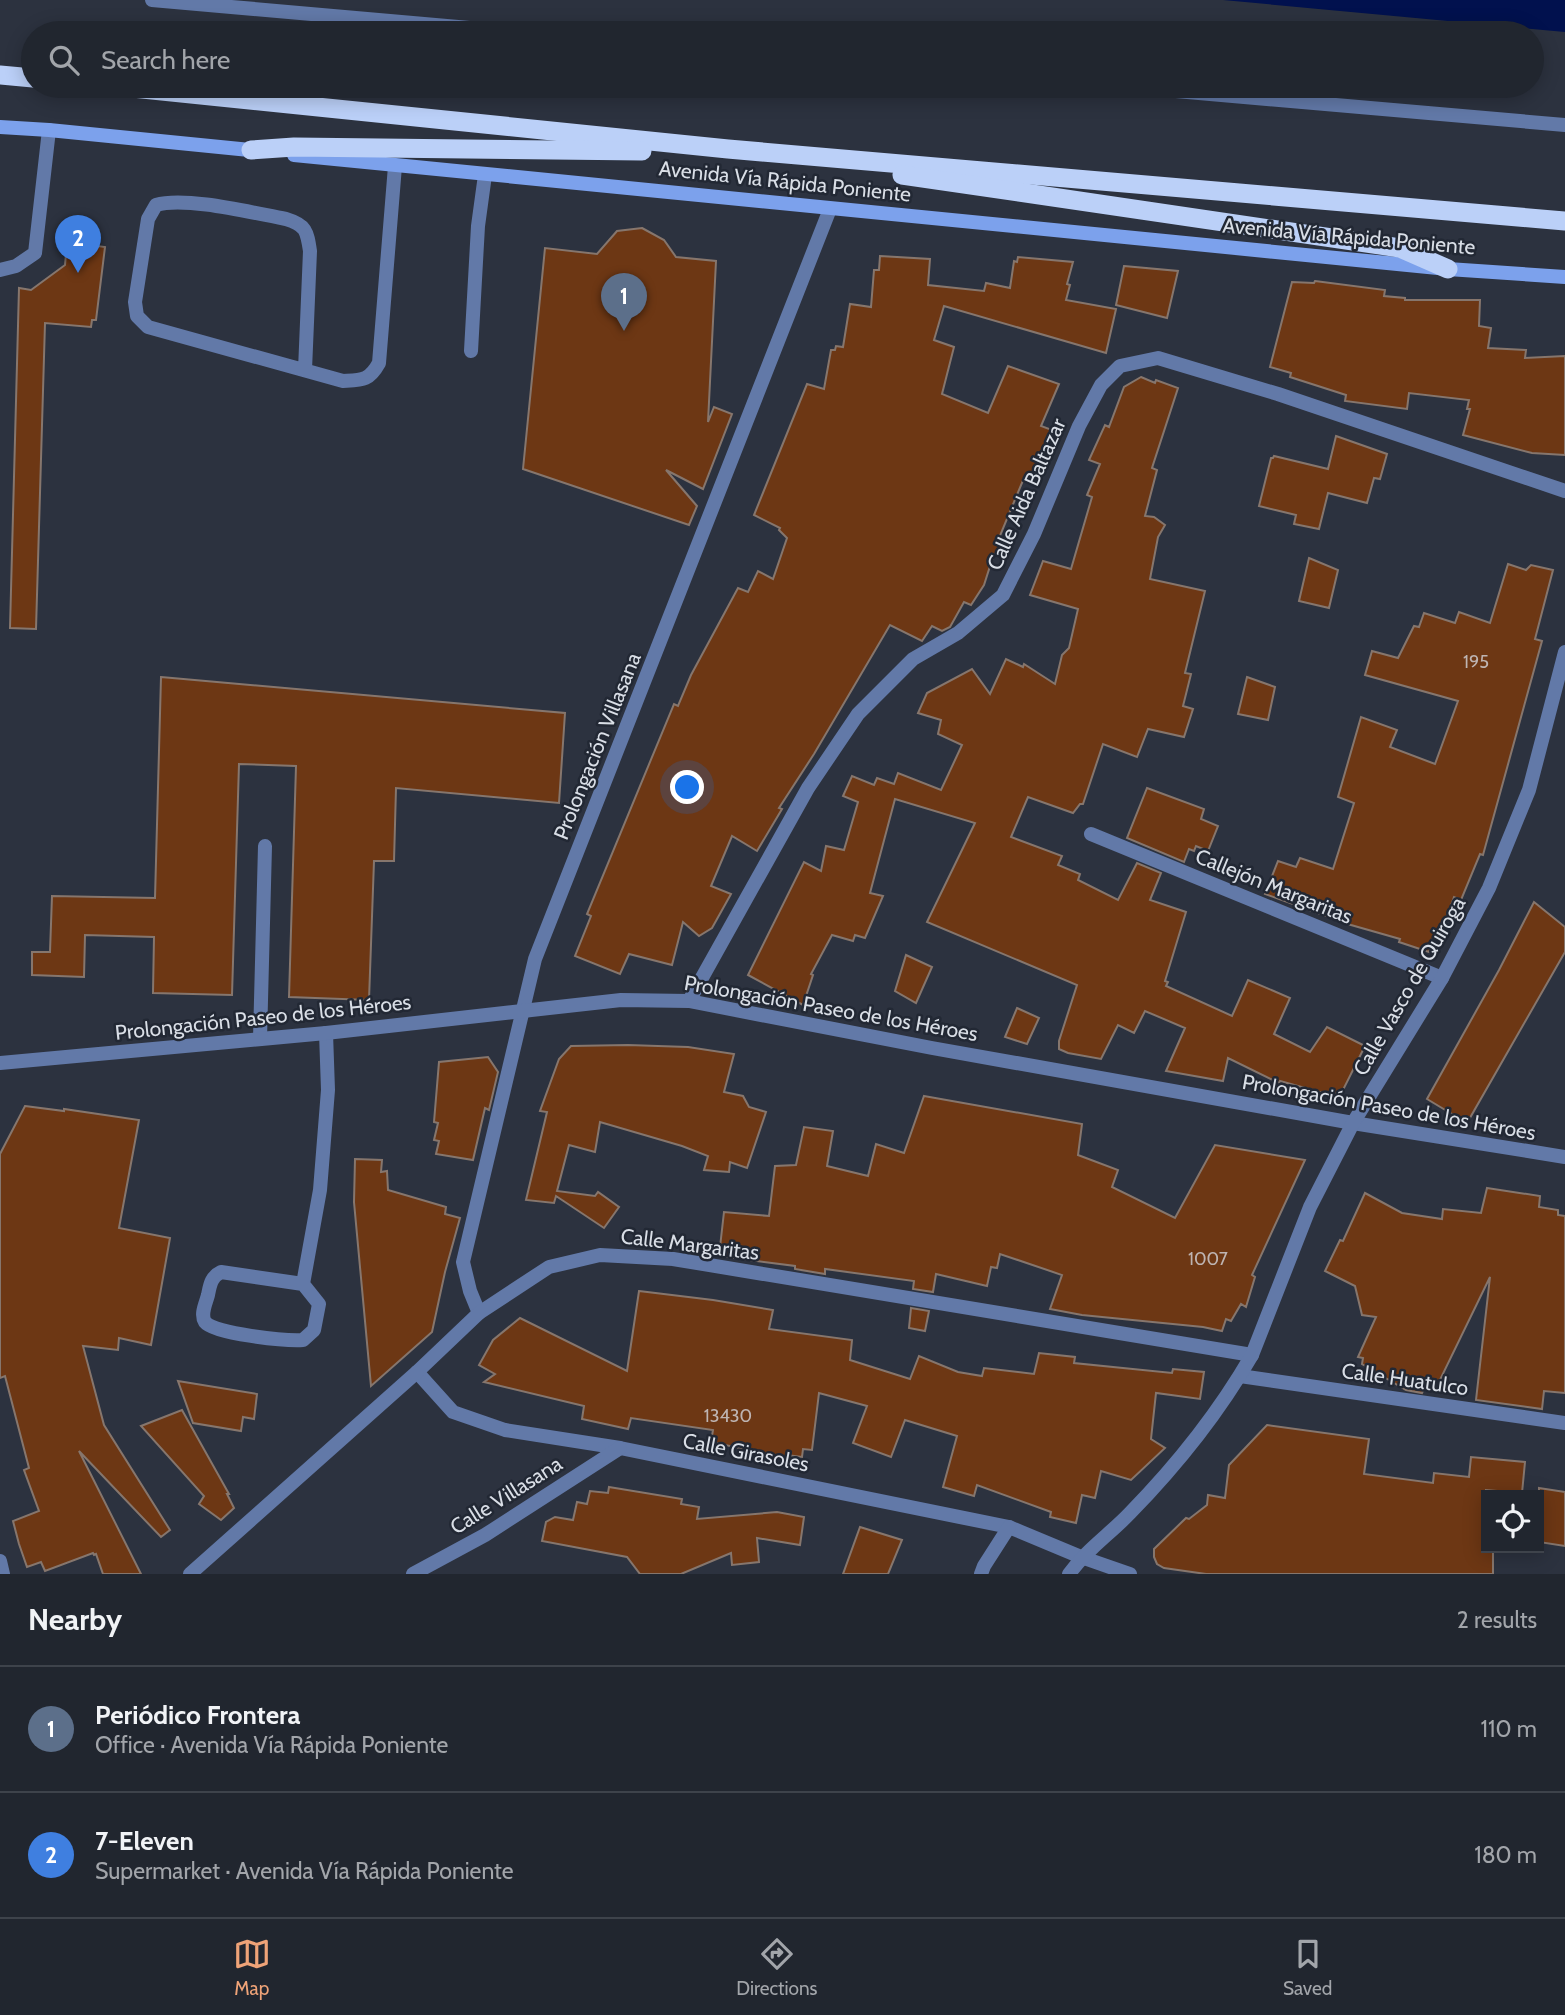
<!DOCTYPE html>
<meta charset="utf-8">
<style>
body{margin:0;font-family:Cabin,sans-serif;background:#292e37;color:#f1f3f6}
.controls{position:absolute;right:21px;bottom:21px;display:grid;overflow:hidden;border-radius:0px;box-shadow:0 4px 18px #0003}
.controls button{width:63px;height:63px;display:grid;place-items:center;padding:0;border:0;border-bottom:2px solid #3e434b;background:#21262f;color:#f1f3f6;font:35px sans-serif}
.you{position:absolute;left:688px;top:788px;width:24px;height:24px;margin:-18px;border:5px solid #fff;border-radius:50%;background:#1a73e8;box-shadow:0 0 0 10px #1a73e833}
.badge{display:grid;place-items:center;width:46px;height:46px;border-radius:50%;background:#efa378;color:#fff;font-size:23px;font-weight:700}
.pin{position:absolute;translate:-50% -58px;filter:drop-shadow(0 2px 4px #0008)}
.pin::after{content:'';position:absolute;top:37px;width:24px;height:21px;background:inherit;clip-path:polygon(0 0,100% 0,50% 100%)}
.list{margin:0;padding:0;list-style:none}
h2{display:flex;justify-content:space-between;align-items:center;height:91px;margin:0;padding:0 28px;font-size:30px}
h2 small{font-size:23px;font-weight:400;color:#a2a5aa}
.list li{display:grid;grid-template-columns:46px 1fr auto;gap:21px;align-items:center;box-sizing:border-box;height:126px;padding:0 28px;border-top:2px solid #3e434b}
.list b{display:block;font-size:26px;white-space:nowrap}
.list p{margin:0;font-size:23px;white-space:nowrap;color:#a2a5aa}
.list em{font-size:23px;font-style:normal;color:#a2a5aa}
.icon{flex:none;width:38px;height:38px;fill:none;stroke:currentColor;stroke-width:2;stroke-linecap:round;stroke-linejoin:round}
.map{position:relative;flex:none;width:1565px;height:1574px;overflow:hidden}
.search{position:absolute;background:#21262f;box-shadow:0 4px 18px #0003;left:21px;right:21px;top:21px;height:77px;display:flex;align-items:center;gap:18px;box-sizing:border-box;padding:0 24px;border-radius:38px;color:#a2a5aa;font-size:26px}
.sheet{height:343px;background:#21262f}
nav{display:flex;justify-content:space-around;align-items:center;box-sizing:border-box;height:98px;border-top:2px solid #3e434b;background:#21262f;font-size:19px;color:#a2a5aa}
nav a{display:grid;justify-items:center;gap:4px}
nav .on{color:#efa378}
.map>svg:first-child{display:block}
.water{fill:#01114e}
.building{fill:#6d3714;stroke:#86766d;stroke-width:2}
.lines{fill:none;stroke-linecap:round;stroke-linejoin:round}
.service{stroke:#6279a8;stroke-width:14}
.minor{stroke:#6279a8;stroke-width:14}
.tertiary{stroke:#6279a8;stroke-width:14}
.secondary{stroke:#7ca1ec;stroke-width:14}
.trunk{stroke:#bbd0f8;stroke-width:19}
.labels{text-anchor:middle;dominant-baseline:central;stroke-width:5;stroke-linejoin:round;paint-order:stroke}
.number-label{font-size:18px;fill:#beb4b2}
.street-label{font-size:21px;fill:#d9dee6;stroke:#222834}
</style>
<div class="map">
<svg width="1565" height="1574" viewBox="0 0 1565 1574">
<rect width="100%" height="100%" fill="#2c323f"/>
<path class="water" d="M 1223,0 L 1565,0 L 1565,32 Z"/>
<g class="building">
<path d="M 642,228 L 664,240 L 676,257 L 716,261 L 708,422 L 714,407 L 732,414 L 703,489 L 666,470 L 697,506 L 689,525 L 523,469 L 545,248 L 597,254 L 617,231 Z"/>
<path d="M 83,231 L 99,234 L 97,246 L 105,247 L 96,320 L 92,320 L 91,327 L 45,323 L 36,629 L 10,628 L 19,288 L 31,290 L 65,265 L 67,244 Z"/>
<path d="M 880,256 L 930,259 L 928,285 L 984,291 L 986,283 L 1010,288 L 1014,261 L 1017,262 L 1018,257 L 1073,262 L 1067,284 L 1070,285 L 1066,300 L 1116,309 L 1106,353 L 944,306 L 934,340 L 954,347 L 942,394 L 988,413 L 1008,366 L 1059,384 L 1041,426 L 1052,430 L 1047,444 L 1032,481 L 1024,478 L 999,538 L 1003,540 L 992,560 L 984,585 L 971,605 L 964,602 L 950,627 L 942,631 L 932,626 L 922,641 L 890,625 L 814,754 L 779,808 L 782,809 L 757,851 L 732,836 L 711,886 L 731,894 L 712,928 L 699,936 L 683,922 L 672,965 L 629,954 L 620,974 L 575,956 L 591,916 L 587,914 L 674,704 L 678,706 L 691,675 L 738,588 L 748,592 L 758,571 L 773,579 L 787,538 L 779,530 L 780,528 L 754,515 L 807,384 L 824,389 L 831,350 L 835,350 L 836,346 L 843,347 L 850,304 L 871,307 L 874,270 L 879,270 Z"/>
<path d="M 1124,266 L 1178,271 L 1167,318 L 1116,305 Z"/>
<path d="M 1315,281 L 1385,290 L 1384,296 L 1405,298 L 1405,300 L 1480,300 L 1479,326 L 1491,328 L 1488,348 L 1526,350 L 1525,358 L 1565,356 L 1565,455 L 1532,453 L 1463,435 L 1470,409 L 1467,409 L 1469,400 L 1409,393 L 1407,409 L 1345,401 L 1346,395 L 1290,377 L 1291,373 L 1270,367 L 1292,282 L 1314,283 Z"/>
<path d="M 1141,377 L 1155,383 L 1156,380 L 1178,388 L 1152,468 L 1157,470 L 1145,516 L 1154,517 L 1165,525 L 1158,537 L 1150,579 L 1205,591 L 1185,673 L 1191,674 L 1183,706 L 1193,709 L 1184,737 L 1148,729 L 1137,757 L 1103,744 L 1083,804 L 1080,804 L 1073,813 L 1028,797 L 1011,837 L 1062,856 L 1058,865 L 1080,874 L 1078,880 L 1118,900 L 1137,863 L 1161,873 L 1150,900 L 1186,912 L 1165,981 L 1168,982 L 1166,986 L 1232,1016 L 1248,980 L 1290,998 L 1274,1034 L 1310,1052 L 1327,1027 L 1365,1046 L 1342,1092 L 1330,1095 L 1280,1081 L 1279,1083 L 1228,1058 L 1223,1081 L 1166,1071 L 1185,1028 L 1145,1011 L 1134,1033 L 1118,1025 L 1101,1059 L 1068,1053 L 1059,1049 L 1059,1041 L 1077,985 L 927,922 L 975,823 L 895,799 L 870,893 L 883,896 L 865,938 L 855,935 L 853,941 L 832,935 L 811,974 L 813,975 L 803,1005 L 748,975 L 804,862 L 821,871 L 826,846 L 844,850 L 858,802 L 843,796 L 852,776 L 874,785 L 877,778 L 894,784 L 898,773 L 941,790 L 962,745 L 938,734 L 941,720 L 918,713 L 927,693 L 972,669 L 990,694 L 1006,659 L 1023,667 L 1024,664 L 1055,684 L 1062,655 L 1069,648 L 1078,609 L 1030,595 L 1043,561 L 1071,569 L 1092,497 L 1087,495 L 1100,464 L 1089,460 L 1105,425 L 1109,427 L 1124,387 Z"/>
<path d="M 1336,436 L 1387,454 L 1380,479 L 1374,478 L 1367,503 L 1328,493 L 1319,529 L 1294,524 L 1296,515 L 1259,506 L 1271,458 L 1273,458 L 1274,456 L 1328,469 Z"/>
<path d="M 1309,558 L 1338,570 L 1329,608 L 1299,601 Z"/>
<path d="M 1508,564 L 1526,570 L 1531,565 L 1553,570 L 1535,639 L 1542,641 L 1483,855 L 1480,854 L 1461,900 L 1454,897 L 1437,945 L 1432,943 L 1429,952 L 1399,942 L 1400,939 L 1351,925 L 1265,894 L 1278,861 L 1296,867 L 1300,858 L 1333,869 L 1354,803 L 1338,797 L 1361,717 L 1397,730 L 1390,747 L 1435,764 L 1458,701 L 1365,675 L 1372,651 L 1398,658 L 1414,626 L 1419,627 L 1424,613 L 1455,623 L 1459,612 L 1490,623 Z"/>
<path d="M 161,677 L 565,713 L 559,803 L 396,788 L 394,861 L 374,861 L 369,1000 L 289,997 L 296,766 L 239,764 L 232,995 L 153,993 L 154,937 L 85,935 L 84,977 L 32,975 L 32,952 L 50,952 L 52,896 L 155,898 Z"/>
<path d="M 1247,677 L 1275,687 L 1268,720 L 1238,714 Z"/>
<path d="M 1147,788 L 1204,809 L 1201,819 L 1218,826 L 1208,851 L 1196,846 L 1194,851 L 1189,849 L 1184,862 L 1127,838 Z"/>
<path d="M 1534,902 L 1565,927 L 1565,952 L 1467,1123 L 1427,1099 L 1499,970 Z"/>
<path d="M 906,955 L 932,967 L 916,1003 L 895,991 Z"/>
<path d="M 1017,1008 L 1039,1018 L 1027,1044 L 1005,1037 Z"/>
<path d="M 628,1045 L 688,1047 L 734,1054 L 724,1092 L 743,1096 L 749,1107 L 766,1112 L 747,1168 L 730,1162 L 729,1172 L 704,1170 L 708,1156 L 682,1146 L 600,1122 L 595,1152 L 569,1145 L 557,1191 L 595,1196 L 598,1192 L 619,1207 L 604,1228 L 556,1196 L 554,1203 L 526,1200 L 547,1112 L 540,1111 L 559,1059 L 571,1046 Z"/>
<path d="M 488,1057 L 498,1072 L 489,1110 L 485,1108 L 473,1160 L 436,1154 L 439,1141 L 434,1140 L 438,1123 L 434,1122 L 439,1062 Z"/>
<path d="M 924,1096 L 1082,1124 L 1078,1155 L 1118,1170 L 1112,1187 L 1175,1218 L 1215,1145 L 1305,1160 L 1252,1275 L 1255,1277 L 1246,1307 L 1241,1304 L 1231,1321 L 1226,1319 L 1222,1331 L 1203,1327 L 1082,1315 L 1050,1309 L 1062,1275 L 1000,1254 L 997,1268 L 991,1267 L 987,1286 L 936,1274 L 933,1292 L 913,1289 L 914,1281 L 825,1269 L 825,1274 L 795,1269 L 795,1266 L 719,1256 L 724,1212 L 769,1216 L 775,1166 L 796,1165 L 804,1127 L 833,1131 L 827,1166 L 868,1176 L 876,1144 L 904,1153 Z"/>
<path d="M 25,1106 L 64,1111 L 64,1109 L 139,1120 L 119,1228 L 170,1238 L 151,1345 L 119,1338 L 118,1350 L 83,1346 L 104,1425 L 170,1530 L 161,1537 L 79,1451 L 141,1574 L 103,1574 L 96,1554 L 94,1555 L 93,1553 L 45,1571 L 41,1562 L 27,1567 L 19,1544 L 13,1521 L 39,1511 L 24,1470 L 29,1468 L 5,1376 L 0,1378 L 0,1154 Z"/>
<path d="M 355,1159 L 382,1160 L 381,1172 L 387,1171 L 388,1190 L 446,1207 L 445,1214 L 460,1218 L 445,1272 L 432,1332 L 371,1386 L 354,1202 Z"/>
<path d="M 1487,1188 L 1540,1196 L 1539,1207 L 1558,1210 L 1558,1215 L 1565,1216 L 1565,1393 L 1544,1391 L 1542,1409 L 1476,1400 L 1490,1277 L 1438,1384 L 1428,1379 L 1422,1393 L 1406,1390 L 1362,1364 L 1363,1358 L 1358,1357 L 1376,1317 L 1362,1315 L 1355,1286 L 1325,1271 L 1340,1240 L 1343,1241 L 1365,1193 L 1402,1213 L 1442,1219 L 1443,1209 L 1481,1213 Z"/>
<path d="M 639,1291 L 713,1300 L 773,1310 L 769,1329 L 852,1340 L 850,1360 L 910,1379 L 919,1356 L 958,1372 L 982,1376 L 984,1368 L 1034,1374 L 1039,1353 L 1075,1357 L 1074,1363 L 1172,1373 L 1173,1369 L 1204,1372 L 1200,1399 L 1156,1393 L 1151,1439 L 1165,1448 L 1131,1480 L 1101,1471 L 1095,1498 L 1082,1495 L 1076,1523 L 1050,1517 L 1051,1512 L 977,1485 L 974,1496 L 943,1487 L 957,1436 L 905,1420 L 891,1457 L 853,1443 L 867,1406 L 819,1393 L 812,1450 L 803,1449 L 802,1457 L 787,1455 L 786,1458 L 711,1442 L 713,1430 L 631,1418 L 628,1429 L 582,1419 L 584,1406 L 484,1382 L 495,1374 L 479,1365 L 493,1340 L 520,1318 L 627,1371 Z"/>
<path d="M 911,1308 L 929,1311 L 925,1331 L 909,1328 Z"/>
<path d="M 178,1381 L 257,1394 L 254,1419 L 243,1417 L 241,1431 L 193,1423 Z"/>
<path d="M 182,1410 L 229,1494 L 227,1494 L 234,1508 L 221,1520 L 199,1504 L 204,1496 L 141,1426 Z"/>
<path d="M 1267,1425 L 1369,1439 L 1364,1474 L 1433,1483 L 1434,1473 L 1469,1477 L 1471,1457 L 1525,1462 L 1522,1493 L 1486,1490 L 1486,1548 L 1493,1549 L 1493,1574 L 1206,1574 L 1164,1568 L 1157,1564 L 1154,1557 L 1154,1549 L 1186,1518 L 1189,1519 L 1207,1505 L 1208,1495 L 1225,1498 L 1229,1465 Z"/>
<path d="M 609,1487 L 682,1499 L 681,1504 L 699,1507 L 697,1519 L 777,1512 L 804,1517 L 800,1545 L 757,1538 L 759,1562 L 732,1565 L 731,1553 L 681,1574 L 640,1574 L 627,1557 L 542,1541 L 546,1522 L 555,1517 L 573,1520 L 577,1502 L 587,1504 L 590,1491 L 608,1493 Z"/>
<path d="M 1539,1488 L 1565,1492 L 1565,1546 L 1539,1542 Z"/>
<path d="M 860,1527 L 902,1540 L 888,1574 L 843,1574 Z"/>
</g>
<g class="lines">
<g class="service">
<path d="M 152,0 L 527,33"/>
<path d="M 1119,86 L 1565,125"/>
<path d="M 0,270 L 16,266 L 35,253 L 49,130"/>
<path d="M 471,351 L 478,226 L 485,175"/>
<path d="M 305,370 L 310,251 C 307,231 306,225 286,219 C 253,213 185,196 156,205 L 148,219 L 135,302 L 137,316 L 148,327 L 343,381 C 362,380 369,381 379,363 L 395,166"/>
<path d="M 260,1039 L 265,846"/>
<path d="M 303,1284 L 221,1272 C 211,1277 210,1285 208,1295 C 206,1303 200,1314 205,1322 C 214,1334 286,1341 303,1340 L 314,1330 L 319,1304 L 303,1284 L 320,1190 L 328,1090 L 326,1033"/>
</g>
<g class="minor">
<path d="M 1091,834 L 1442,978"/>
<path d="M 689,1001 L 808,788 L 858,714 L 913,659 L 958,633 L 1003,595 L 1034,534 L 1079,426 L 1101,385 L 1120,366 L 1158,358 L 1278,394 L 1565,491"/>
<path d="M 479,1313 L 470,1291 L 463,1262 L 535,959 L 830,209"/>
<path d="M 417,1372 L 453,1412 L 505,1430 L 620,1448 L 1009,1527 L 1081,1557 L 1130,1574"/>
<path d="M 1240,1376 L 1565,1423"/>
<path d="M 0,1561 L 3,1574"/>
<path d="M 190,1574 L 417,1372 L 479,1313 L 549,1267 L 600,1255 L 673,1259 L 1252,1355"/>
<path d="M 413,1574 L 485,1535 L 620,1448"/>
</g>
<g class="tertiary">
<path d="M 0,1063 L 326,1033 L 621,1000 L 689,1001 L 932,1048 L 1353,1123 L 1565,1157"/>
<path d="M 981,1574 L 984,1566 L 1009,1527"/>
<path d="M 1069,1574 C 1087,1549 1109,1535 1130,1513 C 1176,1466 1219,1412 1252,1355 L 1310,1207 L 1353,1123 L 1442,978 L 1489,888 L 1529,790 L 1565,652"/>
</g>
<g class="secondary">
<path d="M 0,127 L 49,130 L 260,151"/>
<path d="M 294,155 L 1448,269 L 1565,277"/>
</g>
<g class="trunk">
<path d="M 0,75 L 33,78"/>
<path d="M 113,86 L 728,149 L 1565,221"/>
<path d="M 251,150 L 294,147 L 642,151"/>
<path d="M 902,175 L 1400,248 L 1448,269"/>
</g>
</g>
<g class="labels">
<g class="number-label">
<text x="1476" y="662">195</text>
<text x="1208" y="1259">1007</text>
<text x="728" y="1416">13430</text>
</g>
<g class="street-label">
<text transform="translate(785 181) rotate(6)">Avenida Vía Rápida Poniente</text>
<text transform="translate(1349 236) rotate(5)">Avenida Vía Rápida Poniente</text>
<text transform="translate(1026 494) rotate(-66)">Calle Aida Baltazar</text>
<text transform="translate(597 746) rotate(-68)">Prolongación Villasana</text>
<text transform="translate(1274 886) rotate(22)">Callejón Margaritas</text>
<text transform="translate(1409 986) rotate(-60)">Calle Vasco de Quiroga</text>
<text transform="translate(831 1008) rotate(10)">Prolongación Paseo de los Héroes</text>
<text transform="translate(263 1017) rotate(-6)">Prolongación Paseo de los Héroes</text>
<text transform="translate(1389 1107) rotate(10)">Prolongación Paseo de los Héroes</text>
<text transform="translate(690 1244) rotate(7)">Calle Margaritas</text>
<text transform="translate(1405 1379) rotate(8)">Calle Huatulco</text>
<text transform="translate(746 1452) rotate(11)">Calle Girasoles</text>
<text transform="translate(506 1495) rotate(-32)">Calle Villasana</text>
</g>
</g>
</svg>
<div class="controls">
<button><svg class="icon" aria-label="locate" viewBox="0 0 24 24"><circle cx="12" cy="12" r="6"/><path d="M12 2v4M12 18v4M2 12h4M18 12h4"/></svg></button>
</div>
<div class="you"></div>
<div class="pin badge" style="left:624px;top:331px;background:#5c6f8a">1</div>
<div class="pin badge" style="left:78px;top:273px;background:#3f7fe0">2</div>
<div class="search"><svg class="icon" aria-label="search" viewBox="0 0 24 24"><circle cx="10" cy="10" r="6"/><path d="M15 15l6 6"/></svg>Search here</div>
</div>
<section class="sheet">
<h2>Nearby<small>2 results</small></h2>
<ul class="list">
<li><span class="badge" style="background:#5c6f8a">1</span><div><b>Periódico Frontera</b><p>Office · Avenida Vía Rápida Poniente</p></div><em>110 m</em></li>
<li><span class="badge" style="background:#3f7fe0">2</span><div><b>7-Eleven</b><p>Supermarket · Avenida Vía Rápida Poniente</p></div><em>180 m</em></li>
</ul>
</section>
<nav>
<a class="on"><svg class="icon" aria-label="map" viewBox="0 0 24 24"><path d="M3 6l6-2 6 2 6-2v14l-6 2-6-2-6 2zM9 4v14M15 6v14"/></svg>Map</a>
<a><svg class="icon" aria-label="directions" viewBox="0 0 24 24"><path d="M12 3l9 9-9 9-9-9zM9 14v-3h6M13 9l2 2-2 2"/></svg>Directions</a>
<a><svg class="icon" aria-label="saved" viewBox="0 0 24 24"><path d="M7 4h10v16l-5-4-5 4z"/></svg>Saved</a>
</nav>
